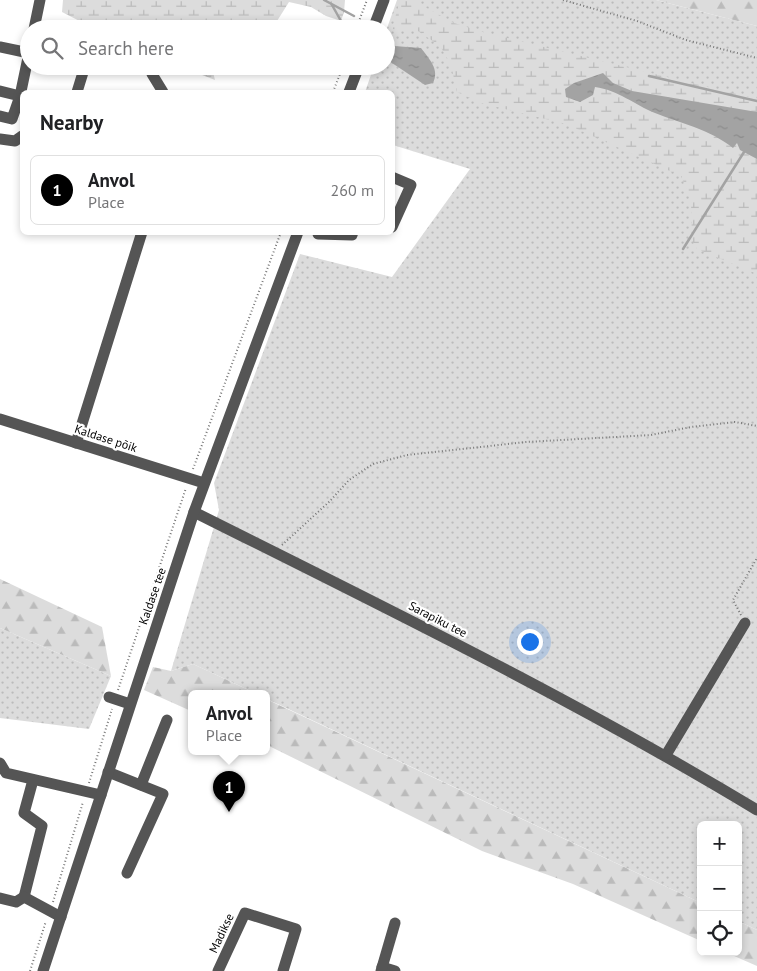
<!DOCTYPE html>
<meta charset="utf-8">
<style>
body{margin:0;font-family:"PT Sans",sans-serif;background:#f2f2f2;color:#202124}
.controls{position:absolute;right:15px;bottom:15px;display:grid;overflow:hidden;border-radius:8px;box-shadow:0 2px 8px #0003}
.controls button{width:45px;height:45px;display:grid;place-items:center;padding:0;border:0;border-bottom:1px solid #e0e0e0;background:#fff;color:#202124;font:25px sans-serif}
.you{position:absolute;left:529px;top:641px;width:18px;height:18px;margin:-12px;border:4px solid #fff;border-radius:50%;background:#1a73e8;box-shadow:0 0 0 8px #1a73e833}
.badge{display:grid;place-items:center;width:32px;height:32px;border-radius:50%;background:#000;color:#fff;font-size:16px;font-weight:700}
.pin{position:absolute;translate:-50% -41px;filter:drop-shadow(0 1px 2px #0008)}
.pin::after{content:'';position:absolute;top:26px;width:18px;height:15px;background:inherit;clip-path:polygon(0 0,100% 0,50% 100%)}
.popup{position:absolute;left:188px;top:690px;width:82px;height:65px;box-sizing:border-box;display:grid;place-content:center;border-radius:8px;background:#fff;filter:drop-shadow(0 1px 4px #0005);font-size:16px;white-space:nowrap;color:#757577}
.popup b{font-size:19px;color:#202124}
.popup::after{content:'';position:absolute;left:50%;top:100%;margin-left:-10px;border:10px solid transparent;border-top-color:#fff}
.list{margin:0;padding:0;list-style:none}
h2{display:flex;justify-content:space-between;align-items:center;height:65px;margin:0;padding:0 20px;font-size:21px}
h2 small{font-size:16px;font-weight:400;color:#757577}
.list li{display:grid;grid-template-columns:32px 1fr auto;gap:15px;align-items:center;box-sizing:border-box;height:70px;margin:0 10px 10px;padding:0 10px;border:1px solid #e0e0e0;border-radius:8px}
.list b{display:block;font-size:19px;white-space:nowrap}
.list p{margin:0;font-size:16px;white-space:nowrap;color:#757577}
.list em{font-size:16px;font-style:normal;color:#757577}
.icon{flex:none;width:28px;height:28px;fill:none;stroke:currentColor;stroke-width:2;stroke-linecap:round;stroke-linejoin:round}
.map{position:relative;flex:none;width:757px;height:971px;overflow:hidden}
.search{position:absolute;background:#fff;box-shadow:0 2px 8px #0003;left:20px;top:20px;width:375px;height:55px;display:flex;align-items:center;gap:12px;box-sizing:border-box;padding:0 18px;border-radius:28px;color:#757577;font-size:19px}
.panel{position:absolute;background:#fff;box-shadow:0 2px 8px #0003;left:20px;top:90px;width:375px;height:145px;border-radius:8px}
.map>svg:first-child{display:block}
.green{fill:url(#green-dots)}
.forest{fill:url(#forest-firs)}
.wetland{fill:url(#wetland-marsh)}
.water{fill:url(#water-ripples)}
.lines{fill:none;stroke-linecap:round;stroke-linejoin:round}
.stream{stroke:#a3a3a3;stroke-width:2.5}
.path{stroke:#777;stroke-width:2;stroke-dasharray:1 2.5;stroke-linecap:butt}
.minor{stroke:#555;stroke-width:11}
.labels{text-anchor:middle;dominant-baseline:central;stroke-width:4.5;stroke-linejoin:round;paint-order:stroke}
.street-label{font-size:12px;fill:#000;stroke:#fff}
</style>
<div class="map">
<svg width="757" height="971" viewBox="0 0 757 971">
<defs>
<pattern id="green-dots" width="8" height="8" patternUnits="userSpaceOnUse" patternTransform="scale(1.25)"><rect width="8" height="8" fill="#dcdcdc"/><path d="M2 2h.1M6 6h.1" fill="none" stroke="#bbb" stroke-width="1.8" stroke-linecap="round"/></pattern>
<pattern id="forest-firs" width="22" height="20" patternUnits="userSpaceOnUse" patternTransform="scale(1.25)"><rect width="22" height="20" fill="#dcdcdc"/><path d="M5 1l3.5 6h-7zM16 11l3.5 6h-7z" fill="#bbb"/></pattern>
<pattern id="wetland-marsh" width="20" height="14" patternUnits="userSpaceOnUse" patternTransform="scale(1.25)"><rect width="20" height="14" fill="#dcdcdc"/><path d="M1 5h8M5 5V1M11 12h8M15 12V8" fill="none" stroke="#bbb"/></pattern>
<pattern id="water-ripples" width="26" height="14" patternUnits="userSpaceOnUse" patternTransform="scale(1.25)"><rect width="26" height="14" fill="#a3a3a3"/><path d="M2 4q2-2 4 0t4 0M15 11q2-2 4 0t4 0" fill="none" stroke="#8b8b8b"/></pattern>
</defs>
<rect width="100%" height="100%" fill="#fff"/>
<g class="green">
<path d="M 397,0 L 656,0 L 757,26 L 757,930 L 738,921 L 738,825 L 701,825 L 701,903 L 267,699 L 266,693 L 255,693 L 193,664 L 171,671 L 219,510 L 214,483 L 300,254 L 392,277 L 470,169 L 393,145 L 392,92 L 365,92 L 374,66 L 386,66 L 386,31 Z"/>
<path d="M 0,628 L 111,676 L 89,729 L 0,718 Z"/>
</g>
<g class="forest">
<path d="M 657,0 L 757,0 L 757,26 L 656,0 Z"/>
<path d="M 0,579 L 102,627 L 111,676 L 0,628 Z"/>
<path d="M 193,664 L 255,693 L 192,693 L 191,711 L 144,690 L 153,667 L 171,671 Z"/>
<path d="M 266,699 L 701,903 L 701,941 L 573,884 L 482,851 L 267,745 Z"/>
<path d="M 738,921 L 757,930 L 757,966 L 725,952 L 738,952 Z"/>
</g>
<g class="wetland">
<path d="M 63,0 L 345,0 L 344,12 L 341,21 L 326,16 L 311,7 L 289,2 L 272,29 L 95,29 L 62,12 Z"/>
<path d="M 400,0 L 412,0 L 454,23 L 486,33 L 757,99 L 757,274 L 697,249 L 692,240 L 691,200 L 681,176 L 566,124 L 481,103 L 457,92 L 451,65 L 440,46 L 418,31 L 392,29 Z"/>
<path d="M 179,66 L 199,66 L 213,72 L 215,80 Z"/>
</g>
<g class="water">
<path d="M 394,46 L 421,48 C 429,59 440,69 433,83 L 425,85 L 389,61 Z"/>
<path d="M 603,73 L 613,83 L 632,91 L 757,112 L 757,159 L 740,150 L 737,143 L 733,148 C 709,129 683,124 655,113 C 635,105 618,90 595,87 L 593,95 L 580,102 L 566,97 L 565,89 L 574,83 Z"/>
</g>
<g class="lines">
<g class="stream">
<path d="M 324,0 L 354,16"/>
<path d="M 332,5 L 341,21 L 339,29"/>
<path d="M 386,30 L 394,46"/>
<path d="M 649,76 L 757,101"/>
<path d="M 683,249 L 744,152"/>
</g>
<g class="path">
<path d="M 563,0 L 637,21 L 686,40 L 757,58"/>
<path d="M 356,29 L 367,0"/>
<path d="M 333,92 L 343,66"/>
<path d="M 193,469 L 281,232"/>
<path d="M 282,545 L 330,501 L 349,480 L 373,464 L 407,455 L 526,442 L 651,435 L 691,427 L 735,422 L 757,426"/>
<path d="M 741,615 L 733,600 L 757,558"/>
<path d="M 118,690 L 186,488"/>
<path d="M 89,783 L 112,709"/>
<path d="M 53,902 L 83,802"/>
<path d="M 30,971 L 46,921"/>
</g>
<g class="minor">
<path d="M 34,29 L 40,0"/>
<path d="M 373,29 L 384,0"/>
<path d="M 0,47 L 29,53 L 20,96 L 12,119 L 0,116"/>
<path d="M 152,74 L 163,92"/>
<path d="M 0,91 L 20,96"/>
<path d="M 77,92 L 85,66"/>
<path d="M 349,92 L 359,66"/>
<path d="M 0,139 L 15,141 L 22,136"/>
<path d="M 392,177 L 411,185 L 392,227"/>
<path d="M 318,234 L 352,235 L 353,232"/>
<path d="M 0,419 L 204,483"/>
<path d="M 76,443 L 142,232"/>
<path d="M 194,512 C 384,607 575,700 757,810"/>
<path d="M 109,697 L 130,704"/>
<path d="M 666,755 L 745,623"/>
<path d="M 0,763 L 6,773 L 101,795"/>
<path d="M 108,772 L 163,794 L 127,873"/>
<path d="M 141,785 L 167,720"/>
<path d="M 24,897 L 42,826 L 24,813 L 33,780"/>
<path d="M 0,898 L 16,902 L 24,897 L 61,917"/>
<path d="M 382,967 L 395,971"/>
<path d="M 43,971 L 194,512 L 298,232"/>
<path d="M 218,971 L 245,913 L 296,929 L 283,971"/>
<path d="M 381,971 L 395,923"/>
</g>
</g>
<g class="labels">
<g class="street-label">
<text transform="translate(106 438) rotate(18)">Kaldase põik</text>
<text transform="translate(152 596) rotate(-71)">Kaldase tee</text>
<text transform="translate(438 619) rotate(27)">Sarapiku tee</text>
<text transform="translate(221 933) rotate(-65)">Madikse</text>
</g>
</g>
</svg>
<div class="controls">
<button>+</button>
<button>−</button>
<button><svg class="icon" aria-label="locate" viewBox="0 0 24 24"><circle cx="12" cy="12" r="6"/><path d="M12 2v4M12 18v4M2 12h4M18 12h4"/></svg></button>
</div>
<div class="you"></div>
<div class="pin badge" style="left:229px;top:812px">1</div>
<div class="popup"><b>Anvol</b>Place</div>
<div class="search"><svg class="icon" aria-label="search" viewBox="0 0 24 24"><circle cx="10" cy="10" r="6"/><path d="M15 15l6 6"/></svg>Search here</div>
<section class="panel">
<h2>Nearby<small></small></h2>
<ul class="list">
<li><span class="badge">1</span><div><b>Anvol</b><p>Place</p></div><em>260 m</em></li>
</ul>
</section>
</div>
